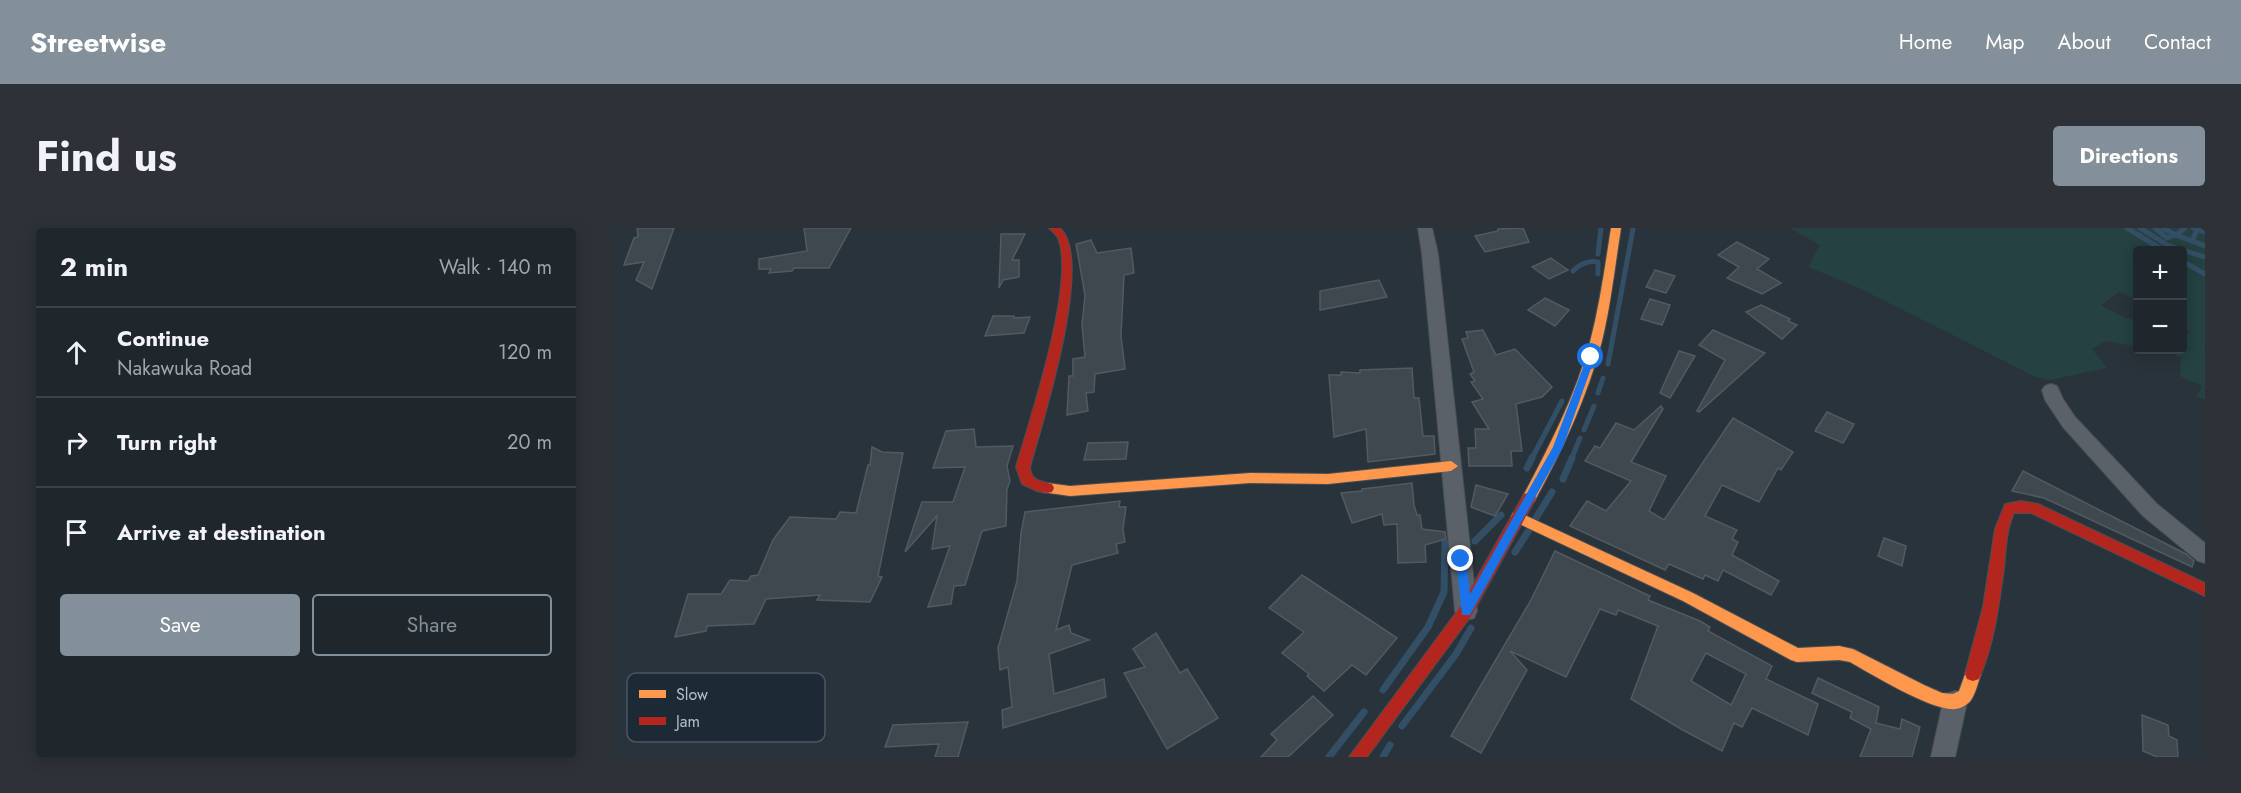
<!DOCTYPE html>
<meta charset="utf-8">
<style>
body{margin:0;font-family:Jost,sans-serif;background:#2c3238;color:#f1f3f6}
.controls{position:absolute;right:18px;top:18px;display:grid;overflow:hidden;border-radius:6px;box-shadow:0 3px 15px #0003}
.controls button{width:54px;height:54px;display:grid;place-items:center;padding:0;border:0;border-bottom:2px solid #3c4348;background:#1f262c;color:#f1f3f6;font:30px sans-serif}
.stop{position:absolute;width:18px;height:18px;margin:-14px;border:4px solid #1a73e8;border-radius:50%;background:#fff}
.stop.end{background:#1a73e8;border-color:#fff;box-shadow:0 2px 6px #0008}
.list{margin:0;padding:0;list-style:none}
h2{display:flex;justify-content:space-between;align-items:center;height:78px;margin:0;padding:0 24px;font-size:26px}
h2 small{font-size:20px;font-weight:400;color:#a1a5a9}
.list li{display:grid;grid-template-columns:39px 1fr auto;gap:18px;align-items:center;box-sizing:border-box;height:90px;padding:0 24px;border-top:2px solid #3c4348}
.list b{display:block;font-size:22px;white-space:nowrap}
.list p{margin:0;font-size:20px;white-space:nowrap;color:#a1a5a9}
.list em{font-size:20px;font-style:normal;color:#a1a5a9}
.actions{display:flex;gap:12px;padding:18px 24px}
.actions a{flex:1;padding:14px 0;border:2px solid #838f99;border-radius:6px;text-align:center;font-size:21px;color:#838f99}
.actions .main{background:#838f99;color:#fff}
.icon{flex:none;width:33px;height:33px;fill:none;stroke:currentColor;stroke-width:2;stroke-linecap:round;stroke-linejoin:round}
.map{position:relative;flex:none;width:1593px;height:529px;overflow:hidden;border-radius:6px}
header{display:flex;align-items:center;gap:36px;box-sizing:border-box;height:84px;padding:0 30px;background:#838f99;color:#fff}
header strong{font-size:28px}
nav{display:flex;gap:33px;margin-inline-start:auto;font-size:21px}
.intro{display:flex;align-items:center;justify-content:space-between;box-sizing:border-box;height:144px;padding:0 36px}
h1{margin:0;font-size:42px}
.button{padding:15px 27px;border-radius:6px;background:#838f99;color:#fff;font-size:21px;font-weight:700}
main{display:flex;gap:36px;padding:0 36px}
aside{flex:1;background:#1f262c;border-radius:6px;box-shadow:0 3px 15px #0003}
.map>svg:first-child{display:block}
.green{fill:#254142}
.lines{fill:none;stroke-linecap:round;stroke-linejoin:round}
.stream-far1{stroke:#334f66;stroke-width:5}
.stream{stroke:#334f66;stroke-width:7}
.building{fill:#40484f;stroke:#515a62;stroke-width:1.5;fill-rule:evenodd}
.street-casing{stroke:#484f55;stroke-width:2}
.slow-casing{stroke:#484f55;stroke-width:2}
.jam-casing{stroke:#484f55;stroke-width:2}
.street{fill:#5a6168;fill-rule:evenodd}
.slow{fill:#ff974d;fill-rule:evenodd}
.jam{fill:#b3261e;fill-rule:evenodd}
.route{fill:#1a73e8}
.key{fill:#1c2a36;stroke:#495763;stroke-width:1.5}
.key-label{font-size:16px;fill:#b3c0cc}
</style>
<header>
<strong>Streetwise</strong>
<nav><a>Home</a><a>Map</a><a>About</a><a>Contact</a></nav>
</header>
<div class="intro"><h1>Find us</h1><a class="button">Directions</a></div>
<main>
<aside>
<h2>2 min<small>Walk · 140 m</small></h2>
<ul class="list">
<li><svg class="icon" aria-label="ahead" viewBox="0 0 24 24"><path d="M12 20V5M6 11l6-6 6 6"/></svg><div><b>Continue</b><p>Nakawuka Road</p></div><em>120 m</em></li>
<li><svg class="icon" aria-label="right" viewBox="0 0 24 24"><path d="M7 20v-9h11M14 6l5 5-5 5"/></svg><div><b>Turn right</b></div><em>20 m</em></li>
<li><svg class="icon" aria-label="arrive" viewBox="0 0 24 24"><path d="M6 21V4h12l-3 4 3 4H6"/></svg><div><b>Arrive at destination</b></div></li>
</ul>
<div class="actions"><a class="main">Save</a><a>Share</a></div>
</aside>
<div class="map">
<svg width="1593" height="529" viewBox="0 0 1593 529">
<rect width="100%" height="100%" fill="#29333b"/>
<path class="green" d="M 1177,0 L 1593,0 L 1593,172 L 1584,169 L 1590,158 L 1568,148 L 1569,130 L 1564,128 L 1564,122 L 1570,122 L 1571,105 L 1579,104 L 1571,99 L 1570,22 L 1526,22 L 1525,72 L 1507,64 L 1489,77 L 1512,89 L 1525,93 L 1525,119 L 1494,113 L 1480,121 L 1495,140 L 1438,152 L 1424,149 L 1247,60 L 1196,39 L 1208,17 Z"/>
<g class="lines">
<g class="stream-far1">
<path d="M 1515,0 L 1551,22"/>
<path d="M 1528,0 L 1557,18 L 1593,29"/>
<path d="M 1543,0 L 1555,10 L 1564,7 L 1593,18"/>
<path d="M 1551,0 L 1564,7 L 1573,0"/>
<path d="M 1581,0 L 1593,4"/>
<path d="M 1580,13 L 1586,0"/>
<path d="M 986,26 L 989,0"/>
<path d="M 1570,33 L 1593,46"/>
<path d="M 961,43 C 968,36 976,32 986,34 L 986,46"/>
<path d="M 996,136 L 1021,1"/>
<path d="M 986,165 L 991,150"/>
<path d="M 972,202 L 982,178"/>
<path d="M 919,232 L 950,173"/>
<path d="M 959,232 L 968,210"/>
</g>
<g class="stream">
<path d="M 915,240 L 920,230"/>
<path d="M 951,251 L 960,230"/>
<path d="M 924,290 L 940,264"/>
<path d="M 863,313 L 889,287"/>
<path d="M 903,324 L 917,302"/>
<path d="M 771,462 L 816,399 L 832,364 L 833,315"/>
<path d="M 790,498 L 844,426 L 859,400"/>
<path d="M 717,529 L 752,484"/>
<path d="M 771,529 L 778,517"/>
</g>
</g>
<g class="building">
<path d="M 25,0 L 62,0 L 40,61 L 24,52 L 32,34 L 12,37 L 22,10 L 26,9 Z"/>
<path d="M 192,0 L 239,0 L 217,40 L 182,40 L 180,43 L 157,45 L 159,41 L 147,41 L 147,31 L 195,23 Z"/>
<path d="M 911,0 L 917,14 L 873,24 L 863,8 L 886,3 L 886,1 Z"/>
<path d="M 389,6 L 413,6 L 400,32 L 407,32 L 407,49 L 391,52 L 387,60 Z"/>
<path d="M 479,12 L 485,25 L 519,20 L 522,45 L 512,47 L 509,108 L 513,141 L 483,146 L 482,164 L 474,165 L 476,183 L 455,187 L 457,148 L 461,148 L 461,131 L 473,129 L 470,96 L 473,67 L 464,16 Z"/>
<path d="M 1125,14 L 1157,31 L 1145,41 L 1169,55 L 1150,66 L 1115,50 L 1127,39 L 1106,27 Z"/>
<path d="M 939,30 L 956,42 L 937,51 L 920,39 Z"/>
<path d="M 1043,42 L 1063,48 L 1054,65 L 1034,59 Z"/>
<path d="M 767,52 L 775,69 L 708,82 L 708,63 Z"/>
<path d="M 933,70 L 957,82 L 943,98 L 916,82 Z"/>
<path d="M 1038,71 L 1058,77 L 1050,97 L 1029,91 Z"/>
<path d="M 1149,77 L 1178,91 L 1176,93 L 1185,97 L 1170,111 L 1134,84 Z"/>
<path d="M 381,88 L 402,88 L 402,90 L 418,89 L 412,105 L 373,108 Z"/>
<path d="M 871,102 L 884,127 L 903,121 L 940,159 L 930,169 L 904,176 L 910,223 L 899,223 L 900,238 L 857,238 L 856,220 L 864,220 L 863,201 L 877,201 L 860,174 L 871,171 L 859,154 L 863,153 L 858,146 L 862,144 L 850,111 L 856,110 L 854,104 Z"/>
<path d="M 1101,102 L 1153,125 L 1087,184 L 1085,183 L 1113,132 L 1087,117 Z"/>
<path d="M 1067,123 L 1083,128 L 1058,170 L 1048,165 Z"/>
<path d="M 800,140 L 802,170 L 807,170 L 811,208 L 822,208 L 823,226 L 756,234 L 754,201 L 722,209 L 717,147 L 729,147 L 729,144 L 748,145 L 748,142 Z"/>
<path d="M 1049,178 L 1051,181 L 1019,234 L 1054,248 L 1037,283 L 1052,292 L 1121,190 L 1181,224 L 1169,242 L 1166,240 L 1147,274 L 1110,257 L 1093,288 L 1125,302 L 1120,311 L 1126,314 L 1120,327 L 1167,353 L 1159,367 L 1111,342 L 1106,353 L 1093,347 L 1091,351 L 1057,336 L 1053,342 L 958,298 L 975,273 L 994,283 L 1019,253 L 973,233 L 983,218 L 988,220 L 1004,195 L 1022,202 Z"/>
<path d="M 1215,184 L 1242,196 L 1231,215 L 1203,203 Z"/>
<path d="M 362,201 L 364,219 L 401,218 L 395,238 L 398,253 L 395,261 L 394,298 L 370,303 L 353,357 L 342,358 L 339,376 L 316,379 L 338,318 L 320,321 L 325,288 L 293,324 L 310,274 L 341,274 L 353,239 L 321,240 L 334,203 Z"/>
<path d="M 516,214 L 514,231 L 472,232 L 476,215 Z"/>
<path d="M 260,219 L 270,224 L 291,225 L 266,348 L 270,349 L 258,374 L 205,372 L 208,367 L 154,371 L 142,396 L 95,398 L 94,403 L 63,409 L 76,366 L 109,366 L 118,352 L 136,353 L 139,348 L 146,347 L 161,312 L 178,289 L 224,291 L 228,284 L 244,285 L 256,237 L 258,237 Z"/>
<path d="M 1411,243 L 1574,326 L 1582,333 L 1580,339 L 1432,270 L 1400,263 Z"/>
<path d="M 800,255 L 802,277 L 805,287 L 808,287 L 810,301 L 833,304 L 834,311 L 813,317 L 814,334 L 786,335 L 785,296 L 772,297 L 770,286 L 740,295 L 729,265 L 750,263 L 750,261 Z"/>
<path d="M 864,257 L 896,266 L 883,288 L 859,279 Z"/>
<path d="M 508,273 L 507,279 L 514,279 L 511,301 L 513,314 L 504,316 L 506,325 L 460,337 L 444,402 L 457,397 L 459,405 L 477,412 L 437,426 L 442,466 L 492,451 L 494,469 L 391,500 L 390,482 L 400,479 L 396,439 L 388,442 L 386,420 L 405,353 L 409,305 L 413,284 Z"/>
<path d="M 1272,310 L 1294,318 L 1290,338 L 1266,328 Z"/>
<path d="M 943,323 L 1038,368 L 1036,372 L 1088,393 L 1098,399 L 1096,403 L 1160,438 L 1154,451 L 1206,476 L 1196,507 L 1140,480 L 1130,499 L 1122,495 L 1110,523 L 1069,501 L 1019,471 L 1046,398 L 1006,382 L 1004,387 L 988,381 L 954,449 L 898,423 L 915,442 L 869,525 L 839,508 L 919,372 ZM 1094,425 L 1134,446 L 1119,477 L 1079,453 Z"/>
<path d="M 690,347 L 785,410 L 754,447 L 740,437 L 712,463 L 695,448 L 697,446 L 670,425 L 692,404 L 657,380 Z"/>
<path d="M 544,405 L 568,445 L 575,441 L 606,490 L 555,521 L 512,445 L 533,439 L 521,421 Z"/>
<path d="M 1206,450 L 1267,479 L 1264,495 L 1288,501 L 1290,491 L 1308,499 L 1300,529 L 1248,529 L 1259,501 L 1238,490 L 1240,484 L 1200,465 Z"/>
<path d="M 701,468 L 721,487 L 676,529 L 649,529 L 665,512 L 659,506 Z"/>
<path d="M 1530,487 L 1556,497 L 1557,508 L 1565,512 L 1566,529 L 1545,529 L 1531,523 Z"/>
<path d="M 356,494 L 346,529 L 323,529 L 327,516 L 273,519 L 281,497 Z"/>
</g>
<g class="lines">
<g class="street-casing">
<g id="street">
<path d="M 806,0 L 820,0 L 826,26 L 865,383 L 862,390 L 854,392 L 846,390 L 843,383 L 810,26 Z"/>
<path d="M 1439,156 L 1445,158 L 1451,171 L 1463,189 L 1545,276 L 1593,315 L 1593,335 L 1586,333 L 1531,288 L 1451,199 L 1433,172 L 1430,162 L 1433,158 Z"/>
<path d="M 1343,463 L 1351,466 L 1355,474 L 1343,529 L 1319,529 L 1331,474 L 1335,466 Z"/>
</g>
</g>
<g class="slow-casing">
<g id="slow">
<path d="M 999,0 L 1009,0 C 1003,38 999,76 990,113 C 975,170 950,223 922,274 L 912,274 L 910,270 C 937,219 963,169 978,114 C 988,76 993,38 999,0 Z"/>
<path d="M 839,233 L 846,238 L 839,243 L 716,256 L 638,255 L 458,268 L 430,264 L 428,260 L 430,256 L 435,255 L 458,258 L 638,245 L 716,246 Z"/>
<path d="M 906,284 L 1081,365 L 1186,420 L 1227,418 L 1241,421 L 1312,457 L 1330,465 L 1341,466 L 1347,463 L 1355,441 L 1361,439 L 1367,441 L 1369,446 C 1366,454 1364,465 1359,472 C 1357,476 1348,481 1343,481 C 1322,484 1259,446 1238,434 L 1227,432 L 1185,434 L 1179,432 L 1071,373 L 901,293 L 899,289 L 901,285 Z"/>
</g>
</g>
<g class="jam-casing">
<g id="jam">
<path d="M 437,0 L 448,0 C 483,31 430,196 418,239 C 419,253 428,253 440,256 L 442,260 L 440,264 L 435,265 L 425,263 L 410,256 L 404,239 C 418,191 464,54 446,10 C 444,6 440,3 437,0 Z"/>
<path d="M 917,265 L 922,266 L 924,270 L 859,388 L 755,529 L 737,529 L 849,378 L 912,266 Z"/>
<path d="M 1409,273 L 1426,276 L 1593,355 L 1593,368 L 1419,285 L 1402,285 C 1394,302 1394,321 1392,340 C 1387,377 1382,417 1367,451 L 1361,453 L 1355,451 L 1353,446 L 1371,379 L 1383,301 L 1393,276 Z"/>
</g>
</g>
<use href="#street" class="street"/>
<use href="#slow" class="slow"/>
<use href="#jam" class="jam"/>
</g>
<path class="route" d="M 979,126 L 983,129 L 951,219 L 858,387 L 850,387 L 844,331 L 849,327 L 854,331 L 858,366 L 941,219 L 975,129 Z"/>
<rect x="15" y="445" width="198" height="69" rx="9" class="key"/>
<rect x="27" y="462" width="27" height="8" fill="#ff974d"/>
<rect x="27" y="489" width="27" height="8" fill="#b3261e"/>
<g class="key-label">
<text x="64" y="472">Slow</text>
<text x="64" y="499">Jam</text>
</g>
</svg>
<div class="controls">
<button>+</button>
<button>−</button>
</div>
<div class="stop" style="left:979px;top:129px"></div>
<div class="stop end" style="left:849px;top:331px"></div>
</div>
</main>
